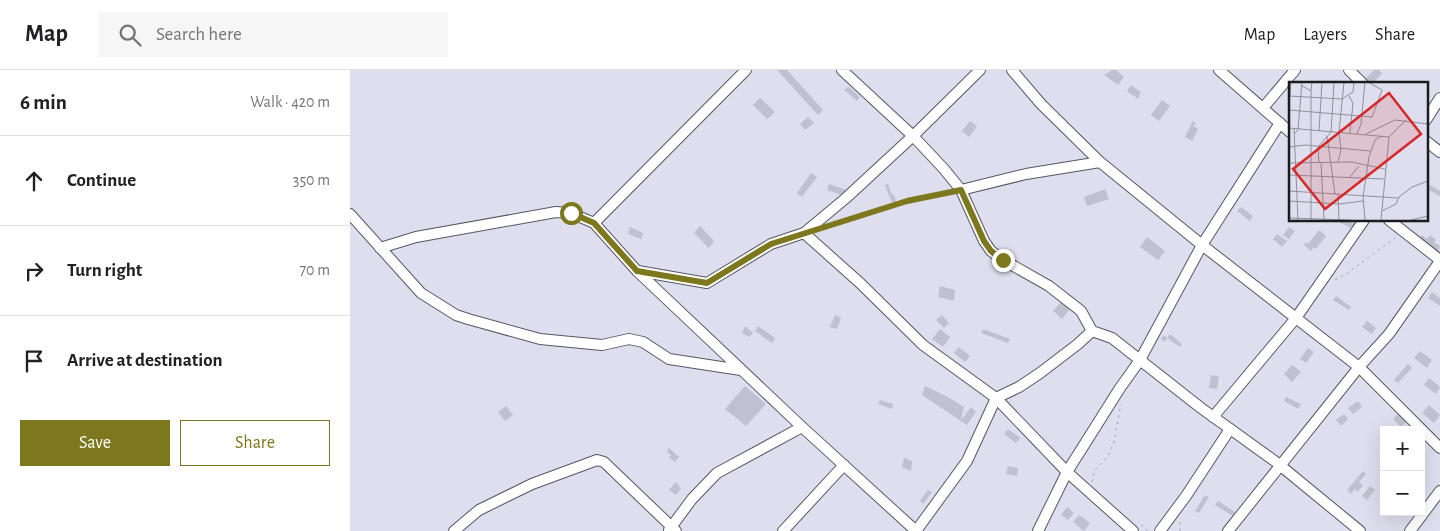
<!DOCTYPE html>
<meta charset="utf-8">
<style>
body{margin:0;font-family:"Alegreya Sans",sans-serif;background:#f6f6f6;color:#202124}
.controls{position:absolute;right:15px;bottom:15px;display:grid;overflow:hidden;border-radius:0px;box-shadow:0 5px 20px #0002}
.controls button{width:45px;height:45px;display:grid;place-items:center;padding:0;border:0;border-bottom:1px solid #e0e0e0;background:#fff;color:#202124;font:25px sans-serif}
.stop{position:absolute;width:15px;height:15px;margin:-11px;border:4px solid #7d781d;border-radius:50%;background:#fff}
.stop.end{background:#7d781d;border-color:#fff;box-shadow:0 1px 5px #0008}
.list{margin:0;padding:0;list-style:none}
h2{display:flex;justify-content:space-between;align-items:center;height:65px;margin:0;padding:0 20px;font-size:21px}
h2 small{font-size:16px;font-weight:400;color:#757577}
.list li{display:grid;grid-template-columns:32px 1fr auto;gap:15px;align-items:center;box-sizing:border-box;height:90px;padding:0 20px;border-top:1px solid #e0e0e0}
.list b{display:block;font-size:19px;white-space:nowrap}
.list em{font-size:16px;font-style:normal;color:#757577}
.actions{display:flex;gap:10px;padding:15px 20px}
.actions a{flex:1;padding:11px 0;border:1px solid #7d781d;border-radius:0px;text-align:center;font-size:18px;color:#7d781d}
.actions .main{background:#7d781d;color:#fff}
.icon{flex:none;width:28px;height:28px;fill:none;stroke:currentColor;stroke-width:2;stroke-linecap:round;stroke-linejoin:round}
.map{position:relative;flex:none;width:1090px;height:461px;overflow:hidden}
header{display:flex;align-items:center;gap:30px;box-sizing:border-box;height:70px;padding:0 25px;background:#fff;border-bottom:1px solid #e0e0e0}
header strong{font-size:24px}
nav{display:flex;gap:28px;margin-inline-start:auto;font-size:18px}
.search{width:350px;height:45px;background:#f6f6f6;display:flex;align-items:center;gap:12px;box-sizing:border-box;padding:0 18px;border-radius:0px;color:#757577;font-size:19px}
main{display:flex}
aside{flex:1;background:#fff}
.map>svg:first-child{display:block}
.building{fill:#c1c0d0}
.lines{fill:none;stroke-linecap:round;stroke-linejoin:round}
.minor-casing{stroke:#575663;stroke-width:12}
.path{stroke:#a0a0ac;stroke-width:1;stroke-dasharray:2.5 4;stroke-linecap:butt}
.minor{stroke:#fff;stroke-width:10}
.route{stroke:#7d781d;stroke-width:6}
.inset-road{fill:none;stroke:#90909b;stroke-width:1}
.view{fill:#d62828;fill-opacity:0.15;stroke:#d62828;stroke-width:2.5}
.inset-edge{fill:none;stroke:#1a1a1f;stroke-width:2.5}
</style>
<header>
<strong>Map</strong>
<div class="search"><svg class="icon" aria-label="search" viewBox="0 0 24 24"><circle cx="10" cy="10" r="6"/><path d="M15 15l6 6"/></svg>Search here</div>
<nav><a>Map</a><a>Layers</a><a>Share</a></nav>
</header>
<main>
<aside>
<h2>6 min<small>Walk · 420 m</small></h2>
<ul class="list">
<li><svg class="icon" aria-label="ahead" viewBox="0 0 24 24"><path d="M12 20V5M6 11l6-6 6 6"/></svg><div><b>Continue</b></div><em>350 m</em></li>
<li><svg class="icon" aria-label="right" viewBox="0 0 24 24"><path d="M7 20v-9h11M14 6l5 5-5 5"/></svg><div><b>Turn right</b></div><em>70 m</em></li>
<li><svg class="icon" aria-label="arrive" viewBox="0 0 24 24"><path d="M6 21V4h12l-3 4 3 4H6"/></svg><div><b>Arrive at destination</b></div></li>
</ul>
<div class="actions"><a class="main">Save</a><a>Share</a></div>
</aside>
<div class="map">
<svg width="1090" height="461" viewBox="0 0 1090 461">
<rect width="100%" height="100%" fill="#dfdeee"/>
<g class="building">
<path d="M 427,0 L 437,0 L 473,40 L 468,45 Z"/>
<path d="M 762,0 L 766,0 L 774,7 L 768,15 L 754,5 Z"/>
<path d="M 1024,0 L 1029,0 L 1032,3 L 1023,14 L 1020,14 L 1015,9 Z"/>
<path d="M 781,15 L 791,22 L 788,29 L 777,21 Z"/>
<path d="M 499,17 L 510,27 L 507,31 L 494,20 Z"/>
<path d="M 410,28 L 425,42 L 417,49 L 403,35 Z"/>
<path d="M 812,30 L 820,36 L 809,51 L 801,45 Z"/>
<path d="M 458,47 L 464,53 L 455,60 L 450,54 Z"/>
<path d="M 620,51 L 627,56 L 619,67 L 612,61 Z"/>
<path d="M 843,51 L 846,53 L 842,58 L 844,56 L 848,59 L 842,71 L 835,67 Z"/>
<path d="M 461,103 L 467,107 L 452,127 L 447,123 Z"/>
<path d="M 479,114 L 497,120 L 494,126 L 477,120 Z"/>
<path d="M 538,114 L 541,123 L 545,127 L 546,132 L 542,132 L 538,123 L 535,115 Z"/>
<path d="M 1080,115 L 1090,121 L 1090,126 L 1077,119 Z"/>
<path d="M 755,119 L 759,129 L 737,136 L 734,127 Z"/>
<path d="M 891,137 L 903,146 L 900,151 L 887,141 Z"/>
<path d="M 990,150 L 1002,150 L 1001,152 L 1005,154 L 1001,158 L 989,152 Z"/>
<path d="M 350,156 L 364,171 L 359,178 L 344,163 Z"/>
<path d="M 280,157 L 293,163 L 291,169 L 278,164 Z"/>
<path d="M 939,157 L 945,161 L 939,169 L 933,165 Z"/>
<path d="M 969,160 L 976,166 L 966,179 L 964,177 L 961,181 L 954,175 L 956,172 L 958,174 Z"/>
<path d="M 927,164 L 937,171 L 932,177 L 923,169 Z"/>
<path d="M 1072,165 L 1077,169 L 1080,165 L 1086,170 L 1084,172 L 1090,176 L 1088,183 L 1070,167 Z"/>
<path d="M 797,167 L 815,181 L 808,190 L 790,177 Z"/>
<path d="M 590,216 L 605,220 L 604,231 L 588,227 Z"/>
<path d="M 1082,222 L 1090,228 L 1090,236 L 1078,228 Z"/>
<path d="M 986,226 L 1001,237 L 999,240 L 983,230 Z"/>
<path d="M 711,232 L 720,239 L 712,249 L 703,241 Z"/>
<path d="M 485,245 L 491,248 L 487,259 L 480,257 Z"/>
<path d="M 592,245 L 599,253 L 594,258 L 586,250 Z"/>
<path d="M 1017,251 L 1026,258 L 1022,264 L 1012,257 Z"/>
<path d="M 395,256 L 403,263 L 399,267 L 392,263 Z"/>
<path d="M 408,256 L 425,268 L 422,273 L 405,261 Z"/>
<path d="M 590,259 L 600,267 L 593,277 L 582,269 Z"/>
<path d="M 633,259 L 660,269 L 658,273 L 631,263 Z"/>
<path d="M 820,264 L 832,274 L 830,277 L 817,268 L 815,272 L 811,269 L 814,265 L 817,268 Z"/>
<path d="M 609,277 L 620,286 L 615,292 L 604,283 Z"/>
<path d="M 958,278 L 964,282 L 956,293 L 950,289 Z"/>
<path d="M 1070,281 L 1082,290 L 1077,298 L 1064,288 Z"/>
<path d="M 1058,294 L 1062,298 L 1048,313 L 1044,310 Z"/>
<path d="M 942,295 L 951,302 L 942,312 L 934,304 Z"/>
<path d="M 861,305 L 869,306 L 867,319 L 859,318 Z"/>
<path d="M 1079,308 L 1090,317 L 1086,324 L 1074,315 Z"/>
<path d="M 395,316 L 416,334 L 396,356 L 375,339 Z"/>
<path d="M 575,316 L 596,326 L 614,337 L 611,350 L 621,337 L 626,342 L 617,355 L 572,325 Z"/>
<path d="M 936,327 L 951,334 L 948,339 L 934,331 Z"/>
<path d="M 530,330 L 543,334 L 542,339 L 528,334 Z"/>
<path d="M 1008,331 L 1012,337 L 1003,344 L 998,338 Z"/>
<path d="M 1079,335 L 1090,345 L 1084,353 L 1072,343 Z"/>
<path d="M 156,336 L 163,345 L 155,351 L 148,342 Z"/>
<path d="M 994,344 L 998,349 L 991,356 L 986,350 Z"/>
<path d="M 1048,344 L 1056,352 L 1051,357 L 1043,349 Z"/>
<path d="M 658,359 L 670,368 L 666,373 L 654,364 Z"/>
<path d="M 319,378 L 329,387 L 325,392 L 319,387 L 321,385 L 317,382 Z"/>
<path d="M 554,388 L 562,391 L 561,401 L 552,397 Z"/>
<path d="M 658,396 L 668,398 L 667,406 L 656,404 Z"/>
<path d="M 1013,401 L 1016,404 L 1009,412 L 1013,415 L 1008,422 L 1005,419 L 1001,424 L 997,420 Z"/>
<path d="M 326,412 L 331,419 L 326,425 L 319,420 Z"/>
<path d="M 1020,416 L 1025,420 L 1017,430 L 1012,426 Z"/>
<path d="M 578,420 L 582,422 L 573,434 L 570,431 Z"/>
<path d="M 855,425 L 859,427 L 849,443 L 845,441 Z"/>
<path d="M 868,431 L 885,442 L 883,446 L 865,435 Z"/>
<path d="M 717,437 L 724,443 L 718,450 L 711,445 Z"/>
<path d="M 729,445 L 740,453 L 734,461 L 723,452 Z"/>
</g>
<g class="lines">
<g class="minor-casing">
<g id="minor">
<path d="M 492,0 L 563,66 L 594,99 L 611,120 L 634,171 L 641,181 L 653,190 L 699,216 L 731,241 L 742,261 L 762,268 L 851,338 L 926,392 L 1010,461"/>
<path d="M 662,0 L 691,34 L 750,92 L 852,175 L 1009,297 L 1090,378"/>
<path d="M 869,0 L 940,62"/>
<path d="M 999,0 L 1013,14"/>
<path d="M 913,38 L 945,0"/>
<path d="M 1076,50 L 1090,28"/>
<path d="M 1076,71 L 1090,82"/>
<path d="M 611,120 L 676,104 L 750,92"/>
<path d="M 0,144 L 71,223 L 106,245 L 118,249 L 190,269 L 252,275 L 279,269 L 293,272 L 319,289 L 391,300"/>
<path d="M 1039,150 L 1090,190"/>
<path d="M 244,153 L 396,0"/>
<path d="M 454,163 L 510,213 L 573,275 L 646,328 L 717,402 L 783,461"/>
<path d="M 30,178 L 66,167 L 206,142 L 221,143 L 244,153 L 287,201 L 452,357 L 566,461"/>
<path d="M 288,201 L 357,213 L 421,174 L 454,163 L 496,128 L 563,66 L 630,0"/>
<path d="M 863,347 L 946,248 L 1014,150"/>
<path d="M 319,460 L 342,429 L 367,403 L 452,357"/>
<path d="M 104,461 L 129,440 L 182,414 L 247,390 L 254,392 L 326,461"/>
<path d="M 433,461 L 494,395"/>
<path d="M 566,461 L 617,391 L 646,328 L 669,317 L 690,303 L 728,274 L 742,261"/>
<path d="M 688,461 L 717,402 L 770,318 L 790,290 L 852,175 L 930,53"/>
<path d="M 810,461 L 836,426 L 880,359"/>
<path d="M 878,461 L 1009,297 L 1039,264 L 1090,191"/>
<path d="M 1060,461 L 1090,421"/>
</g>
</g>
<g class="path">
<path d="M 479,155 L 557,131 L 601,122"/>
<path d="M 985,210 L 996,204 L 1045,168"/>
<path d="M 742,412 L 745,400 L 758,386 L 764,372 L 771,334"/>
<path d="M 791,455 L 798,461"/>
<path d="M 830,461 L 830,449"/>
</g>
<use href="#minor" class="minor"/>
</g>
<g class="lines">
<path class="route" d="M 221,143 L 244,153 L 287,201 L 357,213 L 421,174 L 557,131 L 611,120 L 634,171 L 641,181 L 653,190"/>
</g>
<g transform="translate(939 12)">
<rect width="139" height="139" fill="#dfdeee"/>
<path class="inset-road" d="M 12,3 L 22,9 L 23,0M 22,9 L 22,138M 0,14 L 53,17 L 64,10 L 65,0M 60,14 L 64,21 L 61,51M 0,22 L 2,0M 0,28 L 83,35 L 93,8 L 79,0M 0,46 L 100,55 L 117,38M 5,47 L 9,138M 30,49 L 33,0M 5,52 L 9,48 L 13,0M 68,52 L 72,42 L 76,0M 77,52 L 106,38 L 139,42M 38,54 L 46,112M 0,65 L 16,63 L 81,69M 49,80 L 52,68 L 50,50 L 55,0M 0,81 L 63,80 L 96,87M 30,81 L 29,65 L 42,50 L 45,0M 32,81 L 35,138M 0,93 L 95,97M 60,96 L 70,84M 0,109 L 109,116M 49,112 L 50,138M 0,119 L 50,122 L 74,119M 93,129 L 107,122 L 110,115 L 123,105 L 139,99M 0,136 L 61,138M 76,138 L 74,115 L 80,75 L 86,58 L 93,54M 92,138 L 100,55M 122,138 L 139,134"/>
<path class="view" d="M 100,11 L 132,52 L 36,127 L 4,87 Z"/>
<rect width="139" height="139" class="inset-edge"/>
</g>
</svg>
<div class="controls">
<button>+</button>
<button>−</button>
</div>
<div class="stop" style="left:221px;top:143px"></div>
<div class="stop end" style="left:653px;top:190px"></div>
</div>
</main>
